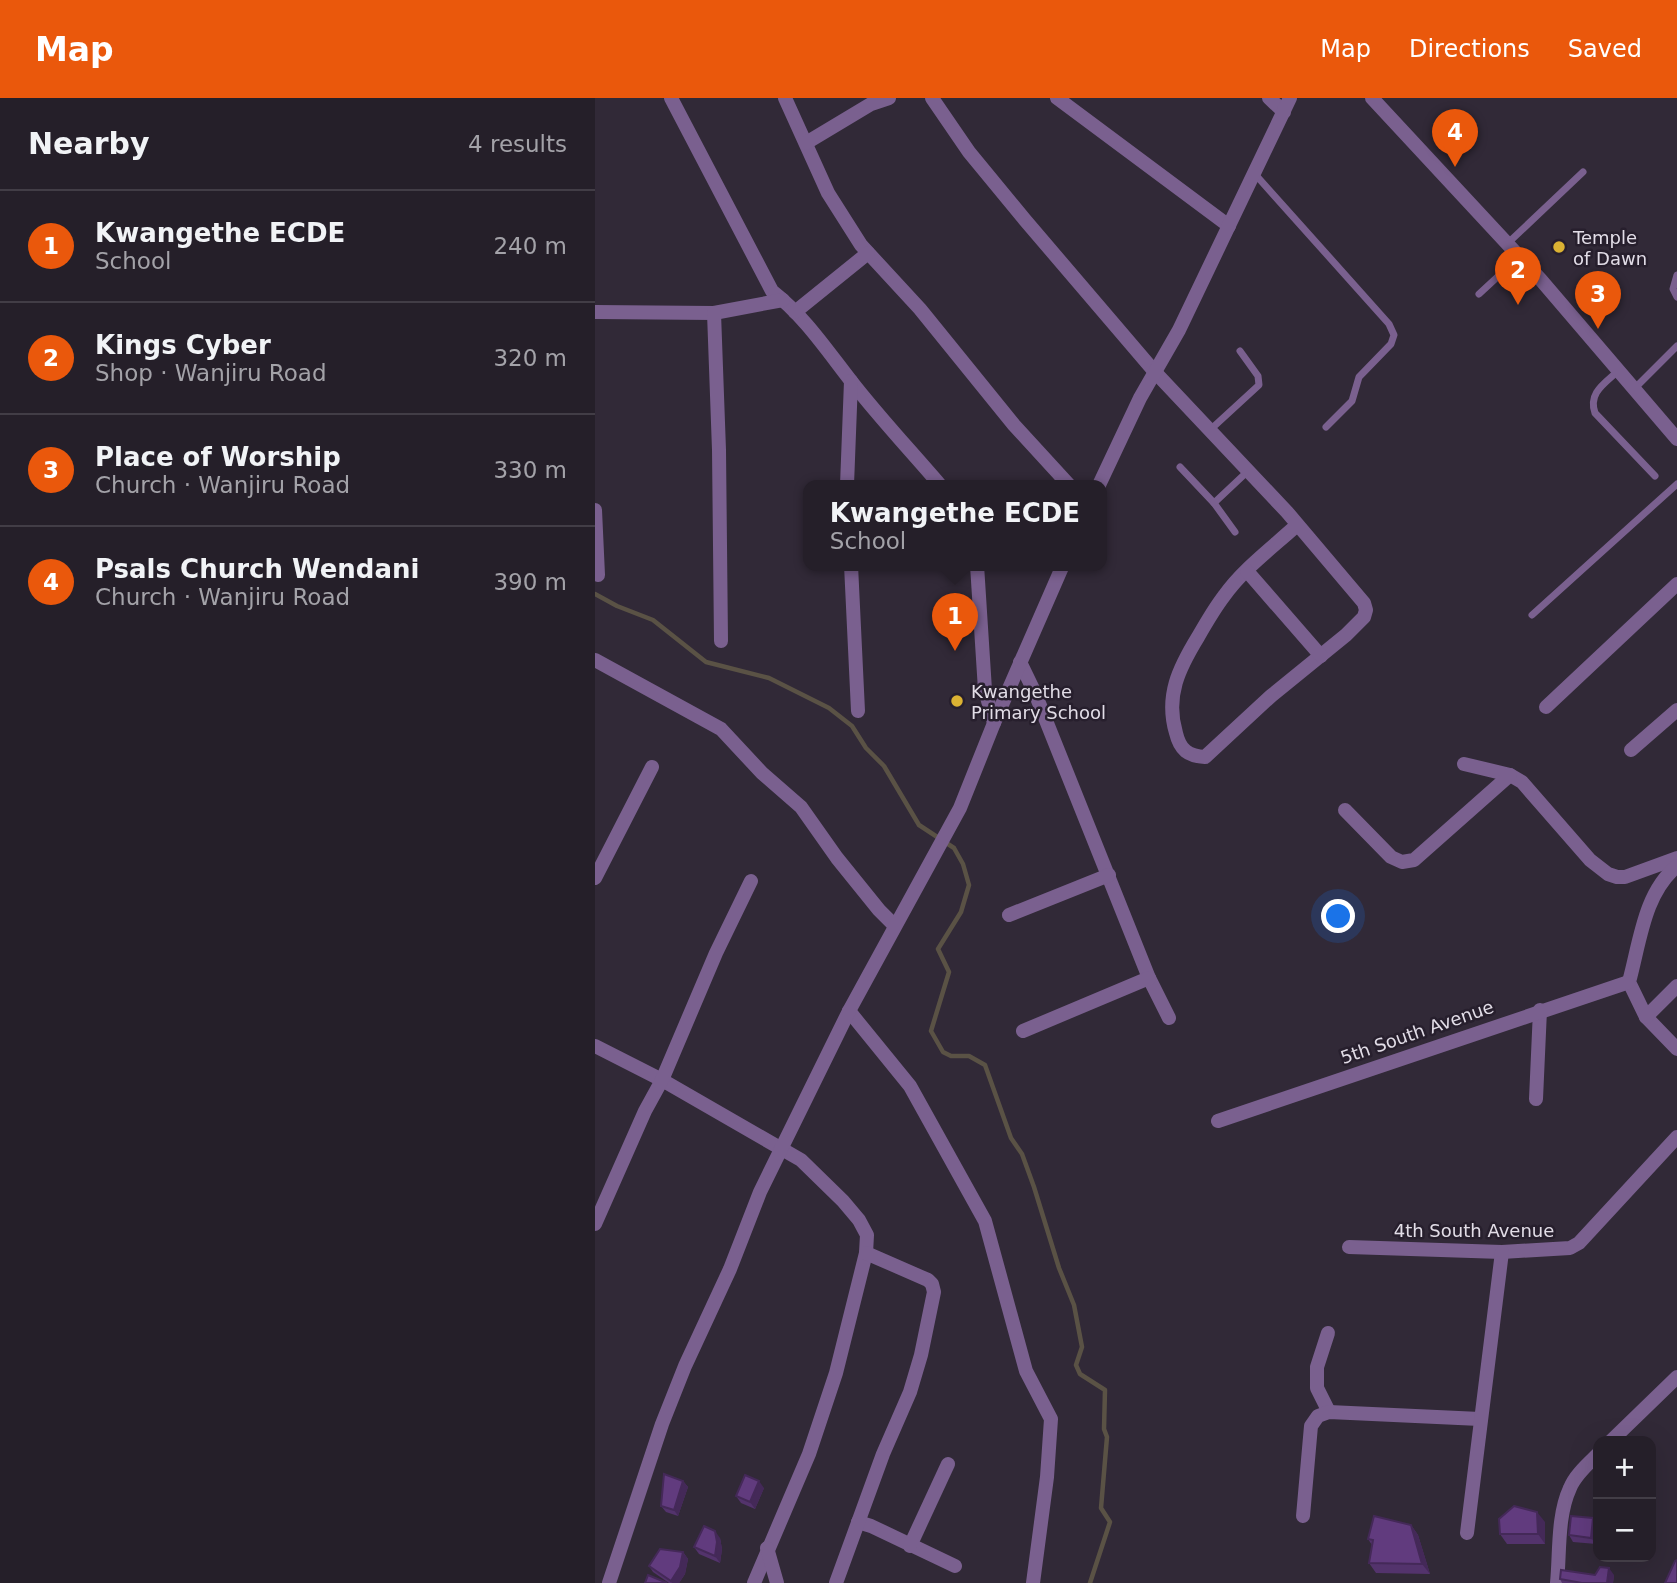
<!DOCTYPE html>
<meta charset="utf-8">
<style>
body{margin:0;font-family:"DejaVu Sans",sans-serif;background:#2d2731;color:#f1f3f6}
.controls{position:absolute;right:21px;bottom:21px;display:grid;overflow:hidden;border-radius:14px;box-shadow:0 7px 28px #0002}
.controls button{width:63px;height:63px;display:grid;place-items:center;padding:0;border:0;border-bottom:2px solid #423d46;background:#251f29;color:#f1f3f6;font:35px sans-serif}
.you{position:absolute;left:744px;top:819px;width:24px;height:24px;margin:-18px;border:5px solid #fff;border-radius:50%;background:#1a73e8;box-shadow:0 0 0 10px #1a73e833}
.badge{display:grid;place-items:center;width:46px;height:46px;border-radius:50%;background:#ea580c;color:#fff;font-size:23px;font-weight:700}
.pin{position:absolute;translate:-50% -58px;filter:drop-shadow(0 2px 4px #0008)}
.pin::after{content:'';position:absolute;top:37px;width:24px;height:21px;background:inherit;clip-path:polygon(0 0,100% 0,50% 100%)}
.popup{position:absolute;left:208px;top:382px;width:304px;height:91px;box-sizing:border-box;display:grid;place-content:center;border-radius:14px;background:#251f29;filter:drop-shadow(0 2px 5px #0005);font-size:23px;white-space:nowrap;color:#a3a2a8}
.popup b{font-size:26px;color:#f1f3f6}
.popup::after{content:'';position:absolute;left:50%;top:100%;margin-left:-14px;border:14px solid transparent;border-top-color:#251f29}
.list{margin:0;padding:0;list-style:none}
h2{display:flex;justify-content:space-between;align-items:center;height:91px;margin:0;padding:0 28px;font-size:30px}
h2 small{font-size:23px;font-weight:400;color:#a3a2a8}
.list li{display:grid;grid-template-columns:46px 1fr auto;gap:21px;align-items:center;box-sizing:border-box;height:112px;padding:0 28px;border-top:2px solid #423d46}
.list b{display:block;font-size:26px;white-space:nowrap}
.list p{margin:0;font-size:23px;white-space:nowrap;color:#a3a2a8}
.list em{font-size:23px;font-style:normal;color:#a3a2a8}
.map{position:relative;flex:none;width:1082px;height:1485px;overflow:hidden}
header{display:flex;align-items:center;gap:42px;box-sizing:border-box;height:98px;padding:0 35px;background:#ea580c;color:#fff}
header strong{font-size:33px}
nav{display:flex;gap:38px;margin-inline-start:auto;font-size:24px}
main{display:flex}
aside{flex:1;background:#251f29}
.map>svg:first-child{display:block}
.lines{fill:none;stroke-linecap:round;stroke-linejoin:round}
.stream{stroke:#5a5245;stroke-width:4.5}
.lane{stroke:#7a608f;stroke-width:7}
.street{stroke:#7a608f;stroke-width:14}
.wall{fill:#53336c}
.shaded-wall{fill:#442958}
.building{fill:#613b7e;stroke:#442958;stroke-width:2}
.poi-dot{fill:#dbb233;stroke:#271f2d;stroke-width:2.5}
.labels{text-anchor:middle;dominant-baseline:central;stroke-width:5;stroke-linejoin:round;paint-order:stroke}
.poi-label{font-size:18px;fill:#e2dde7;stroke:#271f2d;text-anchor:start}
.street-label{font-size:18px;fill:#e2dde7;stroke:#271f2d}
</style>
<header>
<strong>Map</strong>
<nav><a>Map</a><a>Directions</a><a>Saved</a></nav>
</header>
<main>
<aside>
<h2>Nearby<small>4 results</small></h2>
<ul class="list">
<li><span class="badge">1</span><div><b>Kwangethe ECDE</b><p>School</p></div><em>240 m</em></li>
<li><span class="badge">2</span><div><b>Kings Cyber</b><p>Shop · Wanjiru Road</p></div><em>320 m</em></li>
<li><span class="badge">3</span><div><b>Place of Worship</b><p>Church · Wanjiru Road</p></div><em>330 m</em></li>
<li><span class="badge">4</span><div><b>Psals Church Wendani</b><p>Church · Wanjiru Road</p></div><em>390 m</em></li>
</ul>
</aside>
<div class="map">
<svg width="1082" height="1485" viewBox="0 0 1082 1485">
<rect width="100%" height="100%" fill="#312937"/>
<g class="lines">
<path class="stream" d="M 0,496 L 22,508 L 58,522 L 111,564 L 174,580 L 234,610 L 257,628 L 271,650 L 289,668 L 324,727 L 359,750 L 368,766 L 374,787 L 366,814 L 343,851 L 354,874 L 336,933 L 348,954 L 356,958 L 374,958 L 390,967 L 416,1040 L 427,1056 L 439,1089 L 464,1170 L 479,1207 L 487,1249 L 481,1267 L 485,1276 L 510,1292 L 509,1331 L 512,1339 L 506,1410 L 515,1424 L 495,1485"/>
<g class="lane">
<path d="M 659,75 L 794,226 L 799,237 L 796,246 L 764,279 L 757,303 L 731,329"/>
<path d="M 913,145 L 988,74"/>
<path d="M 1082,177 L 1078,191 L 1082,199"/>
<path d="M 884,196 L 924,159"/>
<path d="M 1023,273 C 1009,286 993,295 1000,315 L 1060,378"/>
<path d="M 1039,291 L 1082,248"/>
<path d="M 615,332 L 664,287 L 663,278 L 645,253"/>
<path d="M 585,369 L 619,405 L 640,434"/>
<path d="M 619,405 L 653,373"/>
<path d="M 937,517 L 1082,386"/>
</g>
<g class="street">
<path d="M 76,0 L 177,193 C 209,218 231,251 256,283 C 284,319 315,352 345,387"/>
<path d="M 190,0 L 233,95 L 266,147 L 325,211 L 419,327 L 474,387"/>
<path d="M 337,0 L 374,54 L 430,122 L 559,273 L 692,414 L 769,505 L 771,512 L 769,519 L 751,537 L 676,598 L 610,659 C 593,658 585,652 581,635 C 570,598 584,570 603,539 C 611,525 619,511 629,498 C 648,471 678,449 702,427"/>
<path d="M 462,0 L 634,128"/>
<path d="M 674,0 L 689,14"/>
<path d="M 777,0 L 946,182 L 1082,341"/>
<path d="M 211,45 L 276,6 L 294,0"/>
<path d="M 0,214 L 119,215 L 188,202"/>
<path d="M 200,214 L 273,155"/>
<path d="M 119,215 L 124,352 L 126,543"/>
<path d="M 252,387 L 256,283"/>
<path d="M 504,387 L 545,300 L 584,232 L 695,0"/>
<path d="M 0,412 L 3,477"/>
<path d="M 256,467 L 263,613"/>
<path d="M 382,467 L 390,592 L 399,625"/>
<path d="M 652,473 L 726,558"/>
<path d="M 0,562 L 126,631 L 167,675 L 206,709 L 242,760 L 284,812 L 299,827"/>
<path d="M 425,564 L 440,595 L 554,880 L 574,920"/>
<path d="M 951,609 L 1082,486"/>
<path d="M 1036,652 L 1082,612"/>
<path d="M 869,666 L 915,677 L 927,684 L 995,762 L 1013,776 L 1022,779 L 1030,779 L 1082,760"/>
<path d="M 750,712 L 796,759 L 807,764 L 819,762 L 915,677"/>
<path d="M 1082,768 C 1049,795 1045,844 1034,884 L 1051,919 L 1082,951"/>
<path d="M 0,780 L 57,669"/>
<path d="M 414,817 L 514,777"/>
<path d="M 254,913 L 315,988 L 390,1123 L 431,1273 L 456,1321 L 452,1379 L 438,1485"/>
<path d="M 1051,919 L 1082,888"/>
<path d="M 428,933 L 554,880"/>
<path d="M 0,948 L 67,982 L 206,1062 L 248,1103 L 264,1122 L 272,1137 L 271,1155 L 241,1275 L 214,1356 L 159,1485"/>
<path d="M 941,1001 L 945,912"/>
<path d="M 623,1023 L 1034,884"/>
<path d="M 0,1126 L 50,1013 L 67,982 L 121,855 L 156,783"/>
<path d="M 754,1149 L 907,1154 L 975,1150 L 984,1145 L 1082,1039"/>
<path d="M 733,1235 L 722,1269 L 722,1290 L 734,1314"/>
<path d="M 1016,1343 L 1082,1279"/>
<path d="M 708,1418 L 716,1328 L 723,1318 L 734,1314 L 885,1321"/>
<path d="M 263,1424 L 276,1428 L 360,1468"/>
<path d="M 872,1435 L 907,1154"/>
<path d="M 315,1448 L 353,1366"/>
<path d="M 172,1450 L 182,1485"/>
<path d="M 14,1485 L 67,1326 L 90,1268 L 135,1171 L 165,1094 L 254,913 L 365,710 L 399,625 L 468,467"/>
<path d="M 241,1485 L 288,1356 L 315,1294 L 326,1257 L 339,1194 L 337,1186 L 333,1182 L 271,1155"/>
<path d="M 962,1485 C 965,1455 962,1418 975,1390 C 980,1377 993,1366 1003,1356"/>
</g>
</g>
<g class="wall">
<path d="M 88,1383 L 93,1389 L 83,1418 L 71,1414 L 66,1408 Z"/>
<path d="M 169,1390 L 160,1411 L 146,1405 L 141,1398 Z"/>
<path d="M 950,1424 L 950,1446 L 912,1446 L 905,1436 Z"/>
<path d="M 816,1427 L 823,1437 L 835,1476 L 781,1475 L 774,1465 L 777,1447 L 773,1441 Z"/>
<path d="M 1003,1427 L 1001,1446 L 978,1444 L 974,1437 Z"/>
<path d="M 125,1440 L 127,1451 L 125,1465 L 104,1456 L 99,1449 Z"/>
<path d="M 88,1454 L 93,1461 L 90,1476 L 84,1485 L 74,1485 L 58,1474 L 54,1468 Z"/>
<path d="M 1019,1477 L 1018,1485 L 967,1485 L 965,1481 Z"/>
</g>
<g class="shaded-wall">
<path d="M 88,1383 L 93,1389 L 83,1418 L 79,1412 Z"/>
<path d="M 164,1383 L 169,1390 L 160,1411 L 155,1404 Z"/>
<path d="M 942,1414 L 950,1424 L 950,1446 L 943,1436 Z"/>
<path d="M 998,1420 L 1003,1427 L 1001,1446 L 996,1440 Z"/>
<path d="M 816,1427 L 823,1437 L 835,1476 L 827,1466 Z"/>
<path d="M 120,1433 L 125,1440 L 127,1451 L 125,1465 L 120,1458 Z"/>
<path d="M 88,1454 L 93,1461 L 90,1476 L 84,1485 L 77,1485 L 76,1483 Z"/>
<path d="M 1014,1470 L 1019,1477 L 1018,1485 L 1012,1485 Z"/>
</g>
<g class="building">
<path d="M 69,1376 L 88,1383 L 79,1412 L 66,1408 Z"/>
<path d="M 150,1377 L 164,1383 L 155,1404 L 141,1398 Z"/>
<path d="M 919,1408 L 942,1414 L 943,1436 L 905,1436 L 904,1421 Z"/>
<path d="M 779,1418 L 816,1427 L 827,1466 L 774,1465 L 778,1442 L 773,1441 Z"/>
<path d="M 976,1418 L 998,1420 L 996,1440 L 974,1437 Z"/>
<path d="M 109,1428 L 120,1433 L 122,1444 L 120,1458 L 99,1449 Z"/>
<path d="M 65,1451 L 88,1454 L 85,1469 L 76,1483 L 54,1468 Z"/>
<path d="M 1082,1462 L 1082,1485 L 1070,1485 L 1080,1463 Z"/>
<path d="M 1005,1469 L 1014,1470 L 1012,1485 L 987,1485 L 965,1481 L 966,1472 L 1000,1477 Z"/>
<path d="M 53,1477 L 72,1485 L 50,1485 Z"/>
</g>
<g class="poi-dot">
<circle cx="964" cy="149" r="7"/>
<circle cx="362" cy="603" r="7"/>
</g>
<g class="labels">
<g class="poi-label">
<text x="978" y="139">Temple<tspan x="978" dy="21">of Dawn</tspan></text>
<text x="376" y="593">Kwangethe<tspan x="376" dy="21">Primary School</tspan></text>
</g>
<g class="street-label">
<text transform="translate(822 934) rotate(-19)">5th South Avenue</text>
<text x="879" y="1132">4th South Avenue</text>
</g>
</g>
</svg>
<div class="controls">
<button>+</button>
<button>−</button>
</div>
<div class="you"></div>
<div class="pin badge" style="left:360px;top:553px">1</div>
<div class="popup"><b>Kwangethe ECDE</b>School</div>
<div class="pin badge" style="left:923px;top:207px">2</div>
<div class="pin badge" style="left:1003px;top:231px">3</div>
<div class="pin badge" style="left:860px;top:69px">4</div>
</div>
</main>
